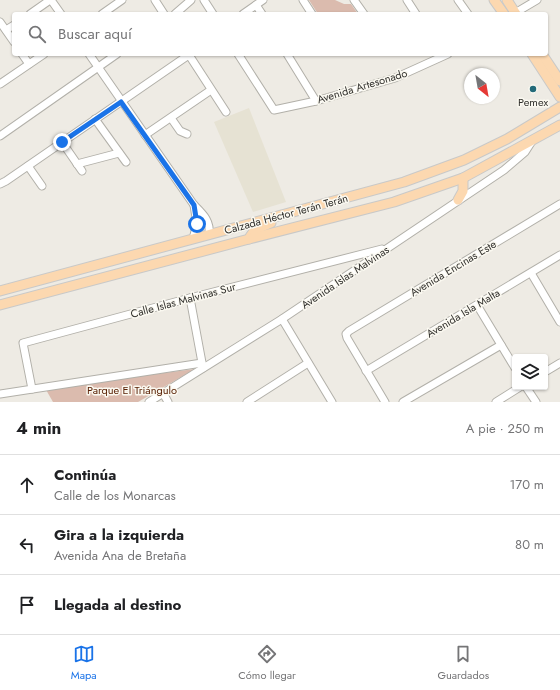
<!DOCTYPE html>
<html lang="es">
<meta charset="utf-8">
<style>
body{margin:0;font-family:Jost,sans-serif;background:#f2f2f2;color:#202124}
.controls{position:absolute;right:12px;bottom:12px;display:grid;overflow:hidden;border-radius:4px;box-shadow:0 1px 3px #0004}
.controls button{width:36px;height:36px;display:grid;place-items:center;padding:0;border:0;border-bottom:1px solid #e0e0e0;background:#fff;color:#202124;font:20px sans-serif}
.compass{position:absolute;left:464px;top:68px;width:36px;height:36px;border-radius:50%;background:#fff;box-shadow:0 1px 3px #0004;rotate:149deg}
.stop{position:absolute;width:12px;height:12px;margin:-9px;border:3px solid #1a73e8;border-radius:50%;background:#fff}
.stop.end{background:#1a73e8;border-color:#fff;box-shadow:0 1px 4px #0008}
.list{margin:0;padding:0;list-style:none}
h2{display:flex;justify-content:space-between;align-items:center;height:52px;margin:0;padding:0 16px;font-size:17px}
h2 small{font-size:13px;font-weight:400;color:#757577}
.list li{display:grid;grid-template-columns:26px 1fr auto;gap:12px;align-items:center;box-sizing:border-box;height:60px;padding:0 16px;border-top:1px solid #e0e0e0}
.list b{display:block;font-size:15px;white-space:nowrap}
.list p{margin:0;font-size:13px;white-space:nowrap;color:#757577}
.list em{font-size:13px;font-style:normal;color:#757577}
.icon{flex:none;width:22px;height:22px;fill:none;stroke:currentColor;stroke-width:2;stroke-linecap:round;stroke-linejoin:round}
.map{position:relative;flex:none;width:560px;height:402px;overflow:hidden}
.search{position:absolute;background:#fff;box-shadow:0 1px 3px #0004;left:12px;right:12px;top:12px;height:44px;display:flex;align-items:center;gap:10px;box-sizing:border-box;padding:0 14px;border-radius:4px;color:#757577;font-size:15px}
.sheet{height:232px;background:#fff}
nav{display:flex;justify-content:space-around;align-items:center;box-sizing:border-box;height:56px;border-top:1px solid #e0e0e0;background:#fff;font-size:11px;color:#757577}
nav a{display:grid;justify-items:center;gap:2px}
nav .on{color:#1a73e8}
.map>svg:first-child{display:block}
.built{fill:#e6e2d3}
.green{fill:#dbbbae}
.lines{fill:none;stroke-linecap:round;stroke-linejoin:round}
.minor-casing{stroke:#b2b0a9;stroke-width:9}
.major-casing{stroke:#c9c9c8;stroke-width:11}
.minor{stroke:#fff;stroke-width:7}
.major{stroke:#fcd8b0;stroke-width:9}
.route{stroke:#1a73e8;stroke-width:5}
.poi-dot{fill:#236a79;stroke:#fbf9f1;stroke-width:1.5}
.labels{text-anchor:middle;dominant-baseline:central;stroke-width:3;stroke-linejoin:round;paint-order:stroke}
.street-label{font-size:11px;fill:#31302d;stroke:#fbf9f1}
.poi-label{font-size:11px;fill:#31302d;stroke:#fbf9f1}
.park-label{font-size:11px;fill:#592105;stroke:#fbf9f1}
</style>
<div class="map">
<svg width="560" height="402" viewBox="0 0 560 402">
<rect width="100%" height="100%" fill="#eeebe4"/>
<path class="built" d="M 249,108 L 286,202 L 253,212 L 214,122 Z"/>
<g class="green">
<path d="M 309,0 L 335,0 L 344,4 L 351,4 L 358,14 L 318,14 Z"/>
<path d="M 195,369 L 138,402 L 53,402 L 45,388 Z"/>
</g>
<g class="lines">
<g class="minor-casing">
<g id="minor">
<path d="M 51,0 L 61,14"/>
<path d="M 155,0 L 164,14"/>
<path d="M 204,0 L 213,14"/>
<path d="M 303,0 L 312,14"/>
<path d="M 354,0 L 364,14"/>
<path d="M 407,0 L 416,14"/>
<path d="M 458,0 L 468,14"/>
<path d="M 256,5 L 262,14"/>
<path d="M 515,13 L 537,0"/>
<path d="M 30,14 L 50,0"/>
<path d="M 102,14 L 122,0"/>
<path d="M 175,14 L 191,0"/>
<path d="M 243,14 L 263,0"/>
<path d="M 0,22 L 14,42"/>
<path d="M 6,30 L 14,25"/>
<path d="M 22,54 L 29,64"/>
<path d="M 89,54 L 194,205 C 203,214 211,221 209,235"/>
<path d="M 238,54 L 274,110 L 316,101 L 395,78 L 448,54"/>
<path d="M 287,54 L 316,101"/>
<path d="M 189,55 L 226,112"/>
<path d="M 0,84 L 44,54"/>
<path d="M 171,118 L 180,131 L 187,134"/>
<path d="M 95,119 L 126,162"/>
<path d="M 145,135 L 211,90"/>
<path d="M 0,136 L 117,54"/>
<path d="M 62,142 L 82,171"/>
<path d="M 77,164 L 119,153"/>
<path d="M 28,166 L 42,186"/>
<path d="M 0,184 L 6,181 L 190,54"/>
<path d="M 193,239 L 197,224 L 194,205"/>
<path d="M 531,273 L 560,322"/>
<path d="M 190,298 L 203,368"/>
<path d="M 477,305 L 515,368"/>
<path d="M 282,319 L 332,402"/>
<path d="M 366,371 L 560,255"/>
<path d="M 545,372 L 560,363"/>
<path d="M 526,387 L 536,402"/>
<path d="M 32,389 L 23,343 L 190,298 L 382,249"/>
<path d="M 163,393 L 168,402"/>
<path d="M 0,394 L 202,363"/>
<path d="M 149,402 L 282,319 L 504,170 L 525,152 L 532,141"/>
<path d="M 247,402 L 308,363"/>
<path d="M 385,402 L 347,338 L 346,334 L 349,331 L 560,204"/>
<path d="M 403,402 L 501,345"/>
<path d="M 496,402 L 520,387"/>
</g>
</g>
<g class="major-casing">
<g id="major">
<path d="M 494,0 L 504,14"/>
<path d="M 507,0 L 516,14"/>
<path d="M 532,54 L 560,97"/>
<path d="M 542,54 L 560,81"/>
<path d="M 458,200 L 463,191 L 463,178"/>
<path d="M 249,239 C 253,229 262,227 271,223"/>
<path d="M 0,291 L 404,182 L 464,160 L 507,139 L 560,107"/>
<path d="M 0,305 L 249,239 L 394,202 L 463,178 L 560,125"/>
</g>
</g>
<use href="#minor" class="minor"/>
<use href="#major" class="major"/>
</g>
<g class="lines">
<path class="route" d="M 62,142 L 121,102 L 194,205 L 197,224"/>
</g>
<circle class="poi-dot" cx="533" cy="89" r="4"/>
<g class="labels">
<g class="street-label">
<text transform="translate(362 86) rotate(-17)">Avenida Artesonado</text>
<text transform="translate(286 214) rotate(-15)">Calzada Héctor Terán Terán</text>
<text transform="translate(453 268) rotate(-31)">Avenida Encinas Este</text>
<text transform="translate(345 277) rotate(-34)">Avenida Islas Malvinas</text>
<text transform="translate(183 300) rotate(-15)">Calle Islas Malvinas Sur</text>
<text transform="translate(463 313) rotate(-31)">Avenida Isla Malta</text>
</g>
<g class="poi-label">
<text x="533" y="102">Pemex</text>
</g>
<g class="park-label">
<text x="132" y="390">Parque El Triángulo</text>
</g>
</g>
</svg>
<div class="controls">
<button><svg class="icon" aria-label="layers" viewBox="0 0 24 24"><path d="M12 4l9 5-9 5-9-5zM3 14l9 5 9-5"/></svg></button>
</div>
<svg class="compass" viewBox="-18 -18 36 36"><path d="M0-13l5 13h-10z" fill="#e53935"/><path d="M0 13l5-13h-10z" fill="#757577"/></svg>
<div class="stop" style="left:197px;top:224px"></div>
<div class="stop end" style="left:62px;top:142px"></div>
<div class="search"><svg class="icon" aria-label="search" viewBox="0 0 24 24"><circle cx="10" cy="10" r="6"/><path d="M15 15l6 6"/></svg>Buscar aquí</div>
</div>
<section class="sheet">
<h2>4 min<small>A pie · 250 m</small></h2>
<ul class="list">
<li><svg class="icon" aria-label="ahead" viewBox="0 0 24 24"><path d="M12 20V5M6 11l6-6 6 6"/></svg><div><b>Continúa</b><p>Calle de los Monarcas</p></div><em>170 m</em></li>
<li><svg class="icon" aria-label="left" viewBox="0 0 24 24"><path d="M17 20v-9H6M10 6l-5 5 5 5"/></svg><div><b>Gira a la izquierda</b><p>Avenida Ana de Bretaña</p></div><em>80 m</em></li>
<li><svg class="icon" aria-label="arrive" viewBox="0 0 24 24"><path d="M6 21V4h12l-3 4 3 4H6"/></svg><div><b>Llegada al destino</b></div></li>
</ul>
</section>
<nav>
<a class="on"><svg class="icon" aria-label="map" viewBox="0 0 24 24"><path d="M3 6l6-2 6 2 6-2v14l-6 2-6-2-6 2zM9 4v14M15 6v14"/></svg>Mapa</a>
<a><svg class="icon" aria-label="directions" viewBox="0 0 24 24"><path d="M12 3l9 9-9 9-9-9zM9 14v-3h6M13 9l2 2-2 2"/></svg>Cómo llegar</a>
<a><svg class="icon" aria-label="saved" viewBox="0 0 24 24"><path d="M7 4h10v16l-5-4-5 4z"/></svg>Guardados</a>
</nav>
